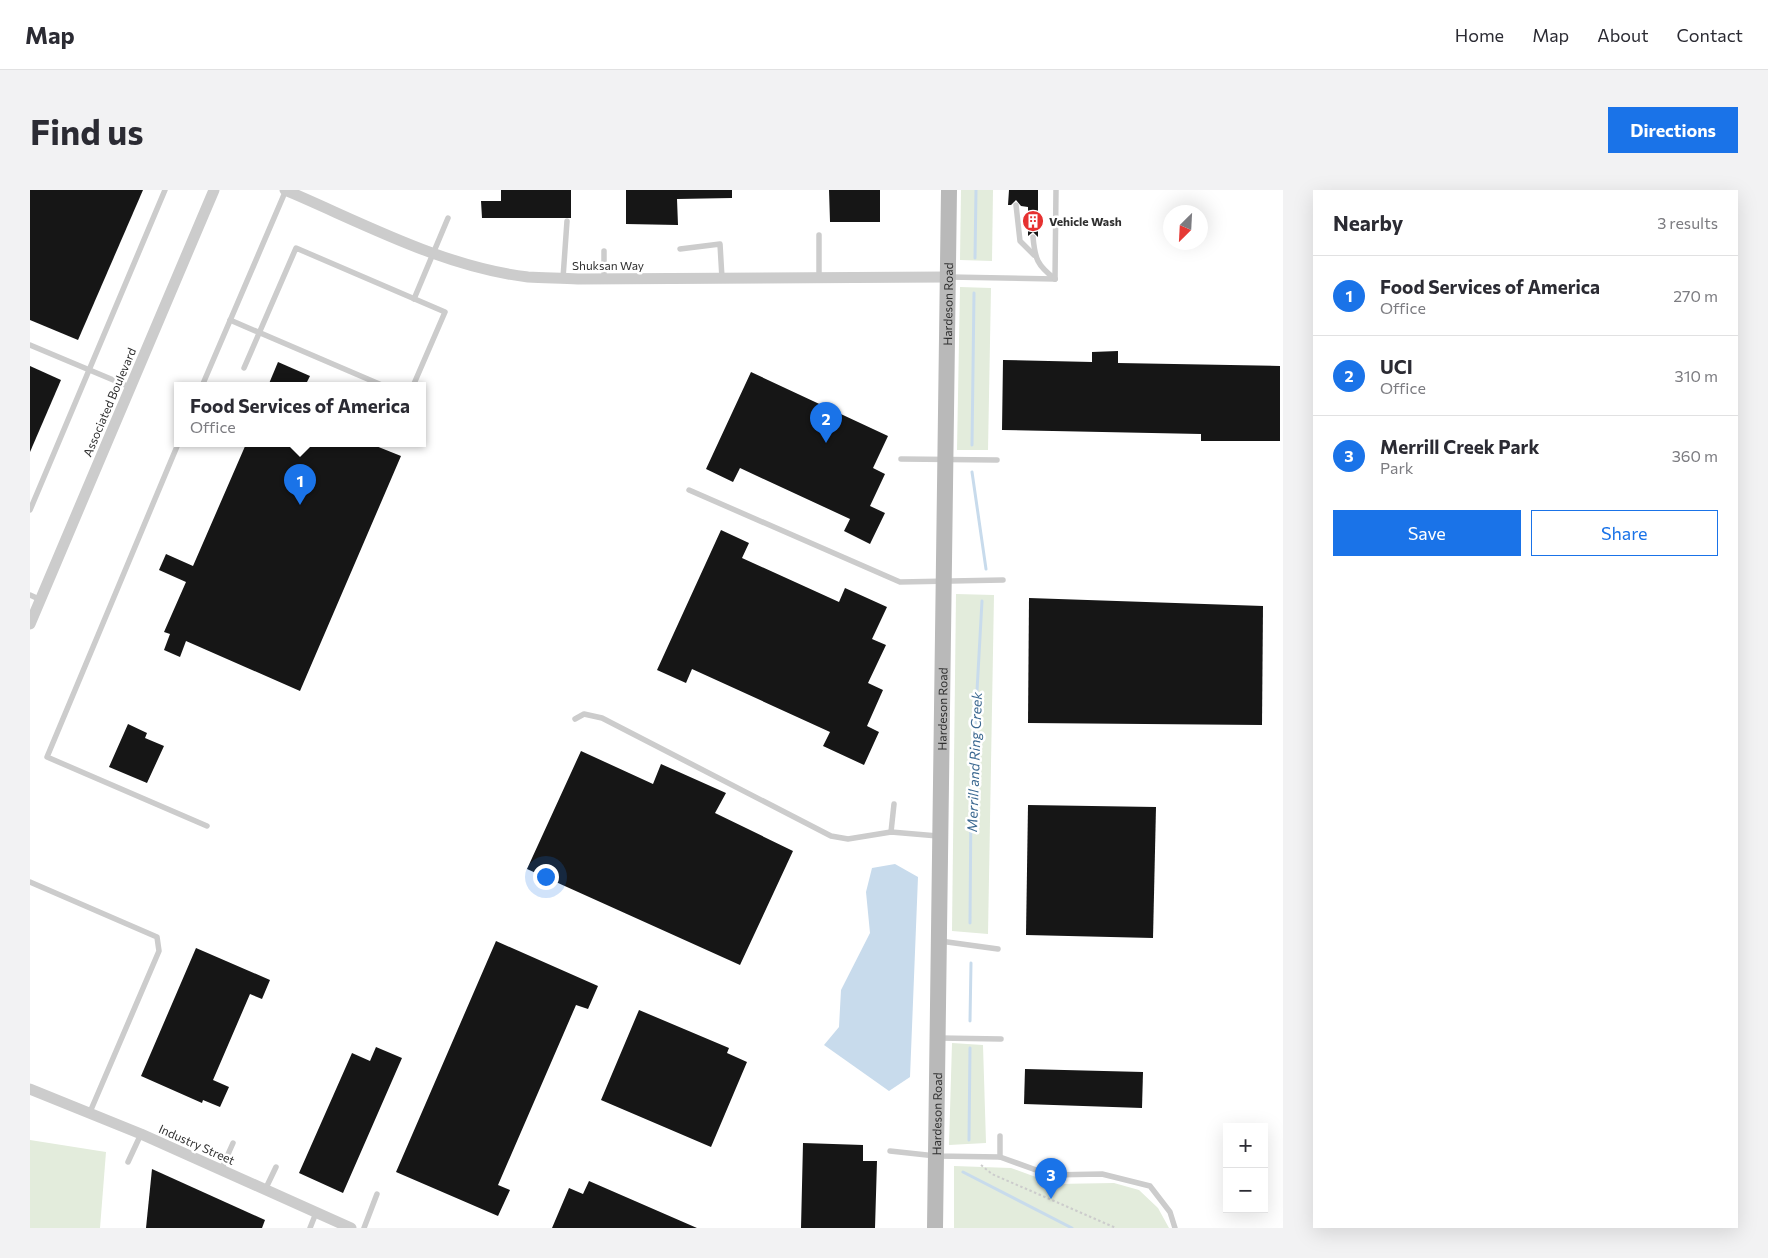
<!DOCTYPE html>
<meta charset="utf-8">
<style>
body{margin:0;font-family:Commissioner,sans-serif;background:#f2f2f3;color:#2b2b33}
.controls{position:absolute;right:15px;bottom:15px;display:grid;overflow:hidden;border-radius:0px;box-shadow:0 5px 20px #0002}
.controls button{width:45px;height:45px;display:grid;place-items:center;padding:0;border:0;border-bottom:1px solid #e1e1e2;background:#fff;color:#2b2b33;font:25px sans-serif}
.compass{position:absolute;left:1133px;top:15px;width:45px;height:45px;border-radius:50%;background:#fff;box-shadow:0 5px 20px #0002;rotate:204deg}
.you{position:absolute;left:515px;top:686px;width:18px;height:18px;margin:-12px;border:4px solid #fff;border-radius:50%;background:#1a73e8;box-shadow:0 0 0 8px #1a73e833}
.badge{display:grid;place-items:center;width:32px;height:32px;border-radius:50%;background:#1a73e8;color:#fff;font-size:16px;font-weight:700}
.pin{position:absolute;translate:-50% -41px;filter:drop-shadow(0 1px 2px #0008)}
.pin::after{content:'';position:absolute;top:26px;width:18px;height:15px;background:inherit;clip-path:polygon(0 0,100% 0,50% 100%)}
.popup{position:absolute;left:144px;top:192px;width:252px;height:65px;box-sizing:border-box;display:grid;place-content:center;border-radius:0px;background:#fff;filter:drop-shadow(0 1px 4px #0005);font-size:16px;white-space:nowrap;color:#7c7c81}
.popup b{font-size:19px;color:#2b2b33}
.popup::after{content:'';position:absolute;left:50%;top:100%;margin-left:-10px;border:10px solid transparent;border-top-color:#fff}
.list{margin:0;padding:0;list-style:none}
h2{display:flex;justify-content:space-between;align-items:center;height:65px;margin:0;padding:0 20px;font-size:21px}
h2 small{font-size:16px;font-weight:400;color:#7c7c81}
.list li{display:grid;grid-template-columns:32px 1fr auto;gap:15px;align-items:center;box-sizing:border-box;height:80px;padding:0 20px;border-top:1px solid #e1e1e2}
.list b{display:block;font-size:19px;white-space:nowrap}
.list p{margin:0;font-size:16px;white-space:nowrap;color:#7c7c81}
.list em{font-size:16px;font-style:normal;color:#7c7c81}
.actions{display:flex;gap:10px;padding:15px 20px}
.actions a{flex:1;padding:11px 0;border:1px solid #1a73e8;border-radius:0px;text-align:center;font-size:18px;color:#1a73e8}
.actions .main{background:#1a73e8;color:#fff}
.map{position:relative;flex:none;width:1253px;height:1038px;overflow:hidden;border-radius:0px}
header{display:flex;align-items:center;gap:30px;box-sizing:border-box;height:70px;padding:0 25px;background:#fff;border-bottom:1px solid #e1e1e2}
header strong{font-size:24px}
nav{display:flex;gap:28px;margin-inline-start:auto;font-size:18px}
.intro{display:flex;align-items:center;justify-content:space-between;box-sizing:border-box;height:120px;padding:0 30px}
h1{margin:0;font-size:35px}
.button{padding:12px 22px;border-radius:0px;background:#1a73e8;color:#fff;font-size:18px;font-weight:700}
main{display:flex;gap:30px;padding:0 30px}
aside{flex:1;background:#fff;border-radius:0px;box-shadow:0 5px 20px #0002}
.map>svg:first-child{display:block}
.green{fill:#e3ecdc}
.water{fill:#c8dbec}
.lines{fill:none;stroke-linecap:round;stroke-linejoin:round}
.stream{stroke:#c8dbec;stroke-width:3}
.building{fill:#161616}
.path{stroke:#ccc;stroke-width:2;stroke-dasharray:2.5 2.5;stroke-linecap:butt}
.lane{stroke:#ccc;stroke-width:5.5}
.street{stroke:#ccc;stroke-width:11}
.secondary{stroke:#b9b9b9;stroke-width:16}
.labels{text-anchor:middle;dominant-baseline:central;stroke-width:5;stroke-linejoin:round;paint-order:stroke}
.poi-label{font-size:12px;font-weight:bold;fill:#2f2f2f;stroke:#fff;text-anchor:start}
.street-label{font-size:12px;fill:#2f2f2f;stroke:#fff}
.water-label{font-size:14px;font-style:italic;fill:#3c6991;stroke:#fff}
</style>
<header>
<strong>Map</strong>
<nav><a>Home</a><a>Map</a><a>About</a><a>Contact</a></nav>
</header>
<div class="intro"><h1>Find us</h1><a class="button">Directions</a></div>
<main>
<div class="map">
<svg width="1253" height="1038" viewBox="0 0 1253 1038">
<rect width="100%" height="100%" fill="#fff"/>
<g class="green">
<path d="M 931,0 L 963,0 L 962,71 L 930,70 Z"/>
<path d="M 930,97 L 961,98 L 958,260 L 927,260 Z"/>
<path d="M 926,404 L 964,405 L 958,744 L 922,741 Z"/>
<path d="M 922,853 L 953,855 L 956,953 L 919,955 Z"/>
<path d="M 0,950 L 76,962 L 70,1038 L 0,1038 Z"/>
<path d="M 924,976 L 981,978 L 1025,994 L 1084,993 L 1109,1000 L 1128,1018 L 1139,1038 L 924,1038 Z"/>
</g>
<path class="water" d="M 865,674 L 888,687 L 880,887 L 859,901 L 794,855 L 809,837 L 811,800 L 840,743 L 836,702 L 842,678 Z"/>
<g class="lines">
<g class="stream">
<path d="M 945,68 L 946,0"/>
<path d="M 942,255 L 944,103"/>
<path d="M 942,282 L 956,379"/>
<path d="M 940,733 L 941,609 L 952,411"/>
<path d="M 940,831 L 941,773"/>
<path d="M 939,950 L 940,858"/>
<path d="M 933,982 L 1042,1038"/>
</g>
</g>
<g class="building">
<path d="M 0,0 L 113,0 L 48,150 L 0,130 Z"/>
<path d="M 471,0 L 541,0 L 541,28 L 452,28 L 451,11 L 471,11 Z"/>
<path d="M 596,0 L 702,0 L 702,8 L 647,9 L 648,35 L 596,34 Z"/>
<path d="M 799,0 L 850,0 L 850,32 L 800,32 Z"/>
<path d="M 979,0 L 1008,0 L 1008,47 L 1003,42 L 998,46 L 998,17 L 991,16 L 986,10 L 981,15 L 978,15 Z"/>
<path d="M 1088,161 L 1088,173 L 1250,176 L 1250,251 L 1171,251 L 1171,244 L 972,240 L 973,170 L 1062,172 L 1062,162 Z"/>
<path d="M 248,172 L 280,186 L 275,196 L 238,196 Z"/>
<path d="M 0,176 L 31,190 L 0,262 Z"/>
<path d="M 721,182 L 858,246 L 843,278 L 855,284 L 840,316 L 855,323 L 840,354 L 814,341 L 820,329 L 710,278 L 703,292 L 676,279 Z"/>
<path d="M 216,254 L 341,254 L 371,266 L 270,501 L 156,451 L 150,467 L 134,460 L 140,444 L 134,442 L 156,392 L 129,380 L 136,364 L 163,376 Z"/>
<path d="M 691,340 L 719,353 L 712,368 L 809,412 L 815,398 L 857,417 L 842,449 L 856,455 L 838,493 L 853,500 L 837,536 L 849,542 L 834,575 L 793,556 L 800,542 L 662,479 L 656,493 L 627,480 Z"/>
<path d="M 999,408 L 1233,416 L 1232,535 L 998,533 Z"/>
<path d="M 98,534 L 117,543 L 115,548 L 134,556 L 117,593 L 79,577 Z"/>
<path d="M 551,561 L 623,594 L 631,574 L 696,603 L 685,623 L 763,661 L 710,775 L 497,679 Z"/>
<path d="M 998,615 L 1126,617 L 1123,748 L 996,745 Z"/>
<path d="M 466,751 L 568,796 L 558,819 L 546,815 L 468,995 L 480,1000 L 468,1026 L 366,982 Z"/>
<path d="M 166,758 L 240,790 L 232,809 L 220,804 L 183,890 L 199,897 L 190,917 L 173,910 L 172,913 L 111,886 Z"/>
<path d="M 609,820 L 699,858 L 697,863 L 717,872 L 681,957 L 571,910 Z"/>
<path d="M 346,857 L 372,868 L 313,1003 L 269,983 L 322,863 L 340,871 Z"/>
<path d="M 995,879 L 1113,882 L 1112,918 L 994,914 Z"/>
<path d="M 773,953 L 833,955 L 833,971 L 847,971 L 845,1038 L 771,1038 Z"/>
<path d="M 122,979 L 235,1030 L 232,1038 L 116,1038 Z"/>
<path d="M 559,991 L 667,1038 L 522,1038 L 539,998 L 553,1004 Z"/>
</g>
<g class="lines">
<path class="path" d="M 951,975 L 962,984 L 1086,1038"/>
<g class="lane">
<path d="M 986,15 L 990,51 L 1004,65"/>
<path d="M 789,45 L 789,88"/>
<path d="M 1003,47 C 1005,69 1007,75 1025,89"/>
<path d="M 650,59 L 690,54 L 692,88"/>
<path d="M 574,61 L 574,89"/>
<path d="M 919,87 L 1025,89"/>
<path d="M 533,88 L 537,31"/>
<path d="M 1025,89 L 1026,0"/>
<path d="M 384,109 L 418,28"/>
<path d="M 200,130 L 354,196"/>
<path d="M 0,155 L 100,197"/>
<path d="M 214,178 L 266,58 L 415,122 L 383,196"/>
<path d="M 172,196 L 256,0"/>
<path d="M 148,254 L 17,567 L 177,636"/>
<path d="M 871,269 L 967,270"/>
<path d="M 659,300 L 870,392 L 973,390"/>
<path d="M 0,320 L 135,0"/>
<path d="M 0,405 L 11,410"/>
<path d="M 545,529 L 554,524 L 572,528 L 801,646 L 818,649 L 861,642 L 908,646"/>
<path d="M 861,642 L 864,614"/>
<path d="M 0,692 L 127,747 L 129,761 L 60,922"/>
<path d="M 910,751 L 968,759"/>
<path d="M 909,848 L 971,849"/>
<path d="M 860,961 L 906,966 L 970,967 L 1020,985 L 1072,984 L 1120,996 L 1140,1022 L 1145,1038"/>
<path d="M 970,967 L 970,946"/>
<path d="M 98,972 L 111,944"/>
<path d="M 191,980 L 203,953"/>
<path d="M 235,1000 L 246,977"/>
<path d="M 280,1038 L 286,1023"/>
<path d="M 334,1038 L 347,1004"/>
</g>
<g class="street">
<path d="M 255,0 C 333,33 413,77 498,87 C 515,88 531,88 548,89 L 917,87"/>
<path d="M 0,434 L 184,0"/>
<path d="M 0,899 L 111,944 L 321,1038"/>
</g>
<path class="secondary" id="s1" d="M 905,1038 L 919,0"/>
</g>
<defs>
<g id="building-disc" transform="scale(1.125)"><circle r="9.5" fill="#e63130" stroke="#fff"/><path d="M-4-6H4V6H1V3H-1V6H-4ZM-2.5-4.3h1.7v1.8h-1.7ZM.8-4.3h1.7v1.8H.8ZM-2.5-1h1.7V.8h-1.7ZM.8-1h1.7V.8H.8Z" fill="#fff"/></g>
</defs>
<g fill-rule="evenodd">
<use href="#building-disc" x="1003" y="31"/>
</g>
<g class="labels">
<g class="poi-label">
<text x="1019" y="31">Vehicle Wash</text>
</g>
<g class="street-label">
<text x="578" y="75">Shuksan Way</text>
<text stroke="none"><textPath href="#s1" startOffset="924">Hardeson Road</textPath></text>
<text transform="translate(79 212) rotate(-67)">Associated Boulevard</text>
<text stroke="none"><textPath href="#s1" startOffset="519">Hardeson Road</textPath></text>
<text stroke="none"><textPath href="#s1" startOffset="114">Hardeson Road</textPath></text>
<text transform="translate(167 954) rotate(24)">Industry Street</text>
</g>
<g class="water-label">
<text transform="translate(944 572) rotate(-88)">Merrill and Ring Creek</text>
</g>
</g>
</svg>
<div class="controls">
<button>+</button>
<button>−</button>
</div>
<svg class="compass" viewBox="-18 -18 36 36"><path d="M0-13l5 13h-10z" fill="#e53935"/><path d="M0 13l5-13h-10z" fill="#7c7c81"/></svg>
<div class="you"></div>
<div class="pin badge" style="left:270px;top:315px">1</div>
<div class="popup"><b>Food Services of America</b>Office</div>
<div class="pin badge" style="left:796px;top:253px">2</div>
<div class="pin badge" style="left:1021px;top:1009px">3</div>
</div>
<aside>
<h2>Nearby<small>3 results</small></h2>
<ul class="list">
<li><span class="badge">1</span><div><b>Food Services of America</b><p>Office</p></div><em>270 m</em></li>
<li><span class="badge">2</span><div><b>UCI</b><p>Office</p></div><em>310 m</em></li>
<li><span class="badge">3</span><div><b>Merrill Creek Park</b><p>Park</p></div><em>360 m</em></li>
</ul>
<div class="actions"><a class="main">Save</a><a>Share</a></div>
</aside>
</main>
